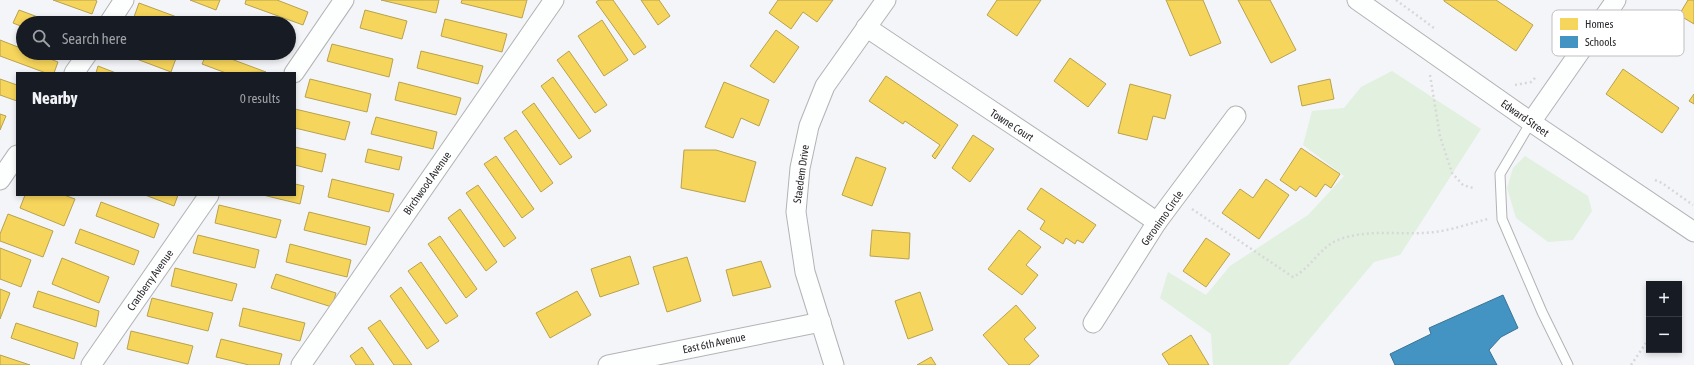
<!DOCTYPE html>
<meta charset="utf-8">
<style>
body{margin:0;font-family:"Asap Condensed",sans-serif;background:#242831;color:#f1f3f6}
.controls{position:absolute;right:12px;bottom:12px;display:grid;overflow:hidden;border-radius:0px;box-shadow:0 2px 6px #0003}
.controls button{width:36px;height:36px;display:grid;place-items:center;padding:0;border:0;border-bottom:1px solid #363941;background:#171b24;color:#f1f3f6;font:20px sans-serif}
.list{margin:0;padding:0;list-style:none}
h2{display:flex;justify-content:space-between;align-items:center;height:52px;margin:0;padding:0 16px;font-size:17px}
h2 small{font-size:13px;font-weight:400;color:#9ea1a6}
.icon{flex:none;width:22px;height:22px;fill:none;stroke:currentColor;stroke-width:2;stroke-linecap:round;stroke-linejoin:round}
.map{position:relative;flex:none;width:1694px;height:365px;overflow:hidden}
.search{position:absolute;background:#171b24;box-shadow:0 2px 6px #0003;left:16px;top:16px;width:280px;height:44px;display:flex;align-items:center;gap:10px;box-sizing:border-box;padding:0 14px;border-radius:22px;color:#9ea1a6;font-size:15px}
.panel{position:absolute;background:#171b24;box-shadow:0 2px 6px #0003;left:16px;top:72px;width:280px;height:124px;border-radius:0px}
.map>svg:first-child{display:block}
.green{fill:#e1f0df}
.homes{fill:#f6d55c;stroke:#b8a24e}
.schools{fill:#4393c3;stroke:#3b7496}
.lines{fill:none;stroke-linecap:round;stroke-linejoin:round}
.lane-casing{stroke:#b3b3b5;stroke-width:11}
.street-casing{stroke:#b3b3b5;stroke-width:21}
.path{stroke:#d8d8d9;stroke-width:2.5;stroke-dasharray:2 3;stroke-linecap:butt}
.lane{stroke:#fdfefe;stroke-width:9}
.street{stroke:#fdfefe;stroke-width:19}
.labels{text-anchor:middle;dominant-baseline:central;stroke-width:4;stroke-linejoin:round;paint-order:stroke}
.street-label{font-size:11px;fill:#292a2d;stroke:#fff}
.key{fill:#fff;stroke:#bfbfc0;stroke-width:1}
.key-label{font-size:11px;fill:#292a2d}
</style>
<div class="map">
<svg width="1694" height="365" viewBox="0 0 1694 365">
<rect width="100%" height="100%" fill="#f4f5f8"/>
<g class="green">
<path d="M 1392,71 L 1481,129 L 1400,255 L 1374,262 L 1288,365 L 1213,365 L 1211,334 L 1160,298 L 1168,272 L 1206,295 L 1230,266 L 1308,215 L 1344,176 L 1303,145 L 1312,111 L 1344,108 L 1361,87 Z"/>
<path d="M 1525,156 L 1588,196 L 1592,211 L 1573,240 L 1548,242 L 1516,218 L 1507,188 L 1513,168 Z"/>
</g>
<g class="homes">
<path d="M 53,0 L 95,0 L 97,1 L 92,14 Z"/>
<path d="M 190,0 L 220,0 L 216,10 Z"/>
<path d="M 246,0 L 277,0 L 308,12 L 303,25 L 245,4 Z"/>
<path d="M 381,0 L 439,0 L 436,13 Z"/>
<path d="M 462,0 L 527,0 L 522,18 L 461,3 Z"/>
<path d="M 599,0 L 613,0 L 646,47 L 634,55 L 596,2 Z"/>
<path d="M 641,0 L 659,0 L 670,16 L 658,25 Z"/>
<path d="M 778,0 L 833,0 L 817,22 L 803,12 L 791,29 L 769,13 Z"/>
<path d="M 997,0 L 1041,0 L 1017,36 L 987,15 Z"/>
<path d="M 1166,0 L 1203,0 L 1221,43 L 1190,56 Z"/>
<path d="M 1238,0 L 1270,0 L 1296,50 L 1271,63 Z"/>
<path d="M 1444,0 L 1496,0 L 1533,25 L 1516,51 L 1444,1 Z"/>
<path d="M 1688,0 L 1694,0 L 1694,24 L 1679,15 Z"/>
<path d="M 139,3 L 193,23 L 151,23 L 134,17 Z"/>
<path d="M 19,10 L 54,23 L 23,23 L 23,27 L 13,23 Z"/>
<path d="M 365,10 L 407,21 L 402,39 L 360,28 Z"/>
<path d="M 445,19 L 507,34 L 502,52 L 441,36 Z"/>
<path d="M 227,20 L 236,23 L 226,23 Z"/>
<path d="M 602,20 L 628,60 L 604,76 L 578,36 Z"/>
<path d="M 776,30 L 799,47 L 774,83 L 750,66 Z"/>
<path d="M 0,40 L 23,49 L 23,53 L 35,53 L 58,62 L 54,73 L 46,73 L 0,56 Z"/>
<path d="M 332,44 L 393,59 L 389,77 L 327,61 Z"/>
<path d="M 421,51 L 483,66 L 478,84 L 417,68 Z"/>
<path d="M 569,51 L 607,105 L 595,113 L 557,60 Z"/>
<path d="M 126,53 L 178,53 L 171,72 L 126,55 Z"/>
<path d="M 207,53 L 215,53 L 266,72 L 226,73 L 202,64 Z"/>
<path d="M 1070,58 L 1106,84 L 1088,107 L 1054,81 Z"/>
<path d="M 98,66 L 116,73 L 96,73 Z"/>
<path d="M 1623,69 L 1679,108 L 1662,133 L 1606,94 Z"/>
<path d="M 886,76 L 958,125 L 935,159 L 932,156 L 940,145 L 905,121 L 903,124 L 869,101 Z"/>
<path d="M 553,77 L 591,131 L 579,139 L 541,86 Z"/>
<path d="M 0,79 L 17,85 L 17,101 L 0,95 Z"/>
<path d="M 310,79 L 371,94 L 367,112 L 305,97 Z"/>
<path d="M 1330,79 L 1334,99 L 1302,106 L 1298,86 Z"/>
<path d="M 399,82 L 461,98 L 456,115 L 395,100 Z"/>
<path d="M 724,82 L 769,100 L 759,126 L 741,118 L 733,138 L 705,127 Z"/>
<path d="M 1130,84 L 1171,95 L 1165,119 L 1153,116 L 1147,140 L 1118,133 Z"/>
<path d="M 1694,94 L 1694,104 L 1689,101 Z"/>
<path d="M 534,103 L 572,157 L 560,165 L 522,112 Z"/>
<path d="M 295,109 L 350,122 L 345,140 L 295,128 Z"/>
<path d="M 0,114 L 6,116 L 0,130 Z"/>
<path d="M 376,117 L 437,132 L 433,149 L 371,134 Z"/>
<path d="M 516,130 L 553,183 L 541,192 L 504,138 Z"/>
<path d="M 973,135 L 994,149 L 970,182 L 952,168 Z"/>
<path d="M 295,147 L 326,154 L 322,172 L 295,165 Z"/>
<path d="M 1301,148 L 1340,174 L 1331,188 L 1325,184 L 1316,197 L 1300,186 L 1296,191 L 1280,180 Z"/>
<path d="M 368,149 L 402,157 L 399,170 L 365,162 Z"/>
<path d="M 684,150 L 716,150 L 756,162 L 745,202 L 681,188 Z"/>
<path d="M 496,156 L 534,209 L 522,218 L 484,164 Z"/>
<path d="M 856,157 L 886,168 L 872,206 L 842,195 Z"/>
<path d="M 332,179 L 394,194 L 389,212 L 328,197 Z"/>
<path d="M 1266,179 L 1289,195 L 1259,239 L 1222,213 L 1240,189 L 1253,198 Z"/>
<path d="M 295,184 L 304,186 L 300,204 L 263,195 L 295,195 Z"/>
<path d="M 478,185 L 516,238 L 504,247 L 466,193 Z"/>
<path d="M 1041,188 L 1096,225 L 1083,243 L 1077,240 L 1075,244 L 1066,238 L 1063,244 L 1040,229 L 1045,221 L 1027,209 Z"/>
<path d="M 25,195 L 64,195 L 75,199 L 64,226 L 20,208 Z"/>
<path d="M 145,195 L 178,195 L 174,206 Z"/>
<path d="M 101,202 L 159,224 L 154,238 L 96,216 Z"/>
<path d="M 219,205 L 281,220 L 276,238 L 215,223 Z"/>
<path d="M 460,209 L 497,262 L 486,271 L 448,218 Z"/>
<path d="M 309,212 L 370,227 L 366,245 L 304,230 Z"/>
<path d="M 8,214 L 53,231 L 43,257 L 0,241 L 0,234 Z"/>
<path d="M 80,229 L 139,251 L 134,265 L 75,243 Z"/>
<path d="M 872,230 L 910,233 L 909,259 L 870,256 Z"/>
<path d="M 1019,230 L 1041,247 L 1026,265 L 1038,275 L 1022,295 L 988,269 Z"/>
<path d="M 198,235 L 259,250 L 255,268 L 193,253 Z"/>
<path d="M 440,236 L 477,289 L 466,298 L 428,244 Z"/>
<path d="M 1206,238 L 1230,254 L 1206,287 L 1183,271 Z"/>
<path d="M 290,244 L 351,260 L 347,277 L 286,262 Z"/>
<path d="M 0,248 L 31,260 L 21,287 L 0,279 Z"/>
<path d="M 630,256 L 639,284 L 600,297 L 591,269 Z"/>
<path d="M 687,257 L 701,301 L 667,312 L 653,267 Z"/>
<path d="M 62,258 L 109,277 L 99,303 L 52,284 Z"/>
<path d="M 761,261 L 771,287 L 733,296 L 726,270 Z"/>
<path d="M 421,262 L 458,316 L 446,324 L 408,271 Z"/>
<path d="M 175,268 L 237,284 L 232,301 L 171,286 Z"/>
<path d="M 276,274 L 336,293 L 332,307 L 271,288 Z"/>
<path d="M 401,287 L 439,341 L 427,349 L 390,296 Z"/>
<path d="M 0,289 L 10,293 L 0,319 Z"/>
<path d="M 38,291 L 99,311 L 96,327 L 33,307 Z"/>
<path d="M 577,291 L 591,315 L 550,338 L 536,313 Z"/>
<path d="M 920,292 L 933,330 L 908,339 L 895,301 Z"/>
<path d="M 152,298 L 213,313 L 208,331 L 147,316 Z"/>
<path d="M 1016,305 L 1036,328 L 1024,339 L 1039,356 L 1029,365 L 1009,365 L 983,335 Z"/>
<path d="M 243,308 L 305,323 L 300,341 L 239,326 Z"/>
<path d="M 380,320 L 412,365 L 394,365 L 368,328 Z"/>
<path d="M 16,323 L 78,343 L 74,359 L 11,338 Z"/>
<path d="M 131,331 L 193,346 L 188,364 L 127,349 Z"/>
<path d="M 1191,335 L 1209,365 L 1169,365 L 1162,354 Z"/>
<path d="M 221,339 L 282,354 L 279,365 L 249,365 L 216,357 Z"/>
<path d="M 362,347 L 374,365 L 356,365 L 350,356 Z"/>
<path d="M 0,355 L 30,365 L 0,365 Z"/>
<path d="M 931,357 L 936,365 L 917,365 Z"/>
</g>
<path class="schools" d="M 1503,295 L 1518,328 L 1501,337 L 1489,350 L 1497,365 L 1395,365 L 1390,354 L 1431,334 L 1429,328 Z"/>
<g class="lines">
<g class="lane-casing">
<path id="lane" d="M 1531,122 L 1500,174 L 1502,219 L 1542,312 L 1568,365"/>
</g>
<g class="street-casing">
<g id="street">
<path d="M 1357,0 L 1531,122 L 1694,232"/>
<path d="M 109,23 L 124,0"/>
<path d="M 866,27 C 963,92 1061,156 1157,222"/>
<path d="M 74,73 L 88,53"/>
<path d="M 294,73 L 344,0"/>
<path d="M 1531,122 L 1616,0"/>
<path d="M 0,180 L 17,155"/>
<path d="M 1093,323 L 1157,222 L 1236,116"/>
<path d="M 91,365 L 209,195"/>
<path d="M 301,365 L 554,0"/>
<path d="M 608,365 L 821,322"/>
<path d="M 834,365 L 805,272 L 796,212 L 800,168 L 809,126 L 825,86 L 886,0"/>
</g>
</g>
<g class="path">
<path d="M 1396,0 L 1434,28"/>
<path d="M 1430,75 L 1440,136 L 1452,173 L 1463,185 L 1473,188"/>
<path d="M 1515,85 L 1531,82 L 1537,76"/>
<path d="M 1655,180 L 1662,183 L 1693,205"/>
<path d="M 1192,209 L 1293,277 C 1310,269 1320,247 1338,240 C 1368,228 1402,236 1435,232 C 1452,230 1471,223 1488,219"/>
<path d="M 1631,365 L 1646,343"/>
</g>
<use href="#lane" class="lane"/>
<use href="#street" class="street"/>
</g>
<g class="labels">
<g class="street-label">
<text transform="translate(1525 118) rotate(35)">Edward Street</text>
<text transform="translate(1012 125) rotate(33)">Towne Court</text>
<text transform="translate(801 174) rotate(-82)">Staedem Drive</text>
<text transform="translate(427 183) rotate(-55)">Birchwood Avenue</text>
<text transform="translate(1162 218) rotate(-55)">Geronimo Circle</text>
<text transform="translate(150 280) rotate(-55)">Cranberry Avenue</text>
<text transform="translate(714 343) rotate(-12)">East 6th Avenue</text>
</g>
</g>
<rect x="1552" y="10" width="132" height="46" rx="6" class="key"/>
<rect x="1560" y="18" width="18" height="12" fill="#f6d55c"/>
<rect x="1560" y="36" width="18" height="12" fill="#4393c3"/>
<g class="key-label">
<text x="1585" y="28">Homes</text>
<text x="1585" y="46">Schools</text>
</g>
</svg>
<div class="controls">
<button>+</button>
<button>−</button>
</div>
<div class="search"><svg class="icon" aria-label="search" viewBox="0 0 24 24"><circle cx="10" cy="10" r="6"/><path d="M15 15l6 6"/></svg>Search here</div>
<section class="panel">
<h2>Nearby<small>0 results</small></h2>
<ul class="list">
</ul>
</section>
</div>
